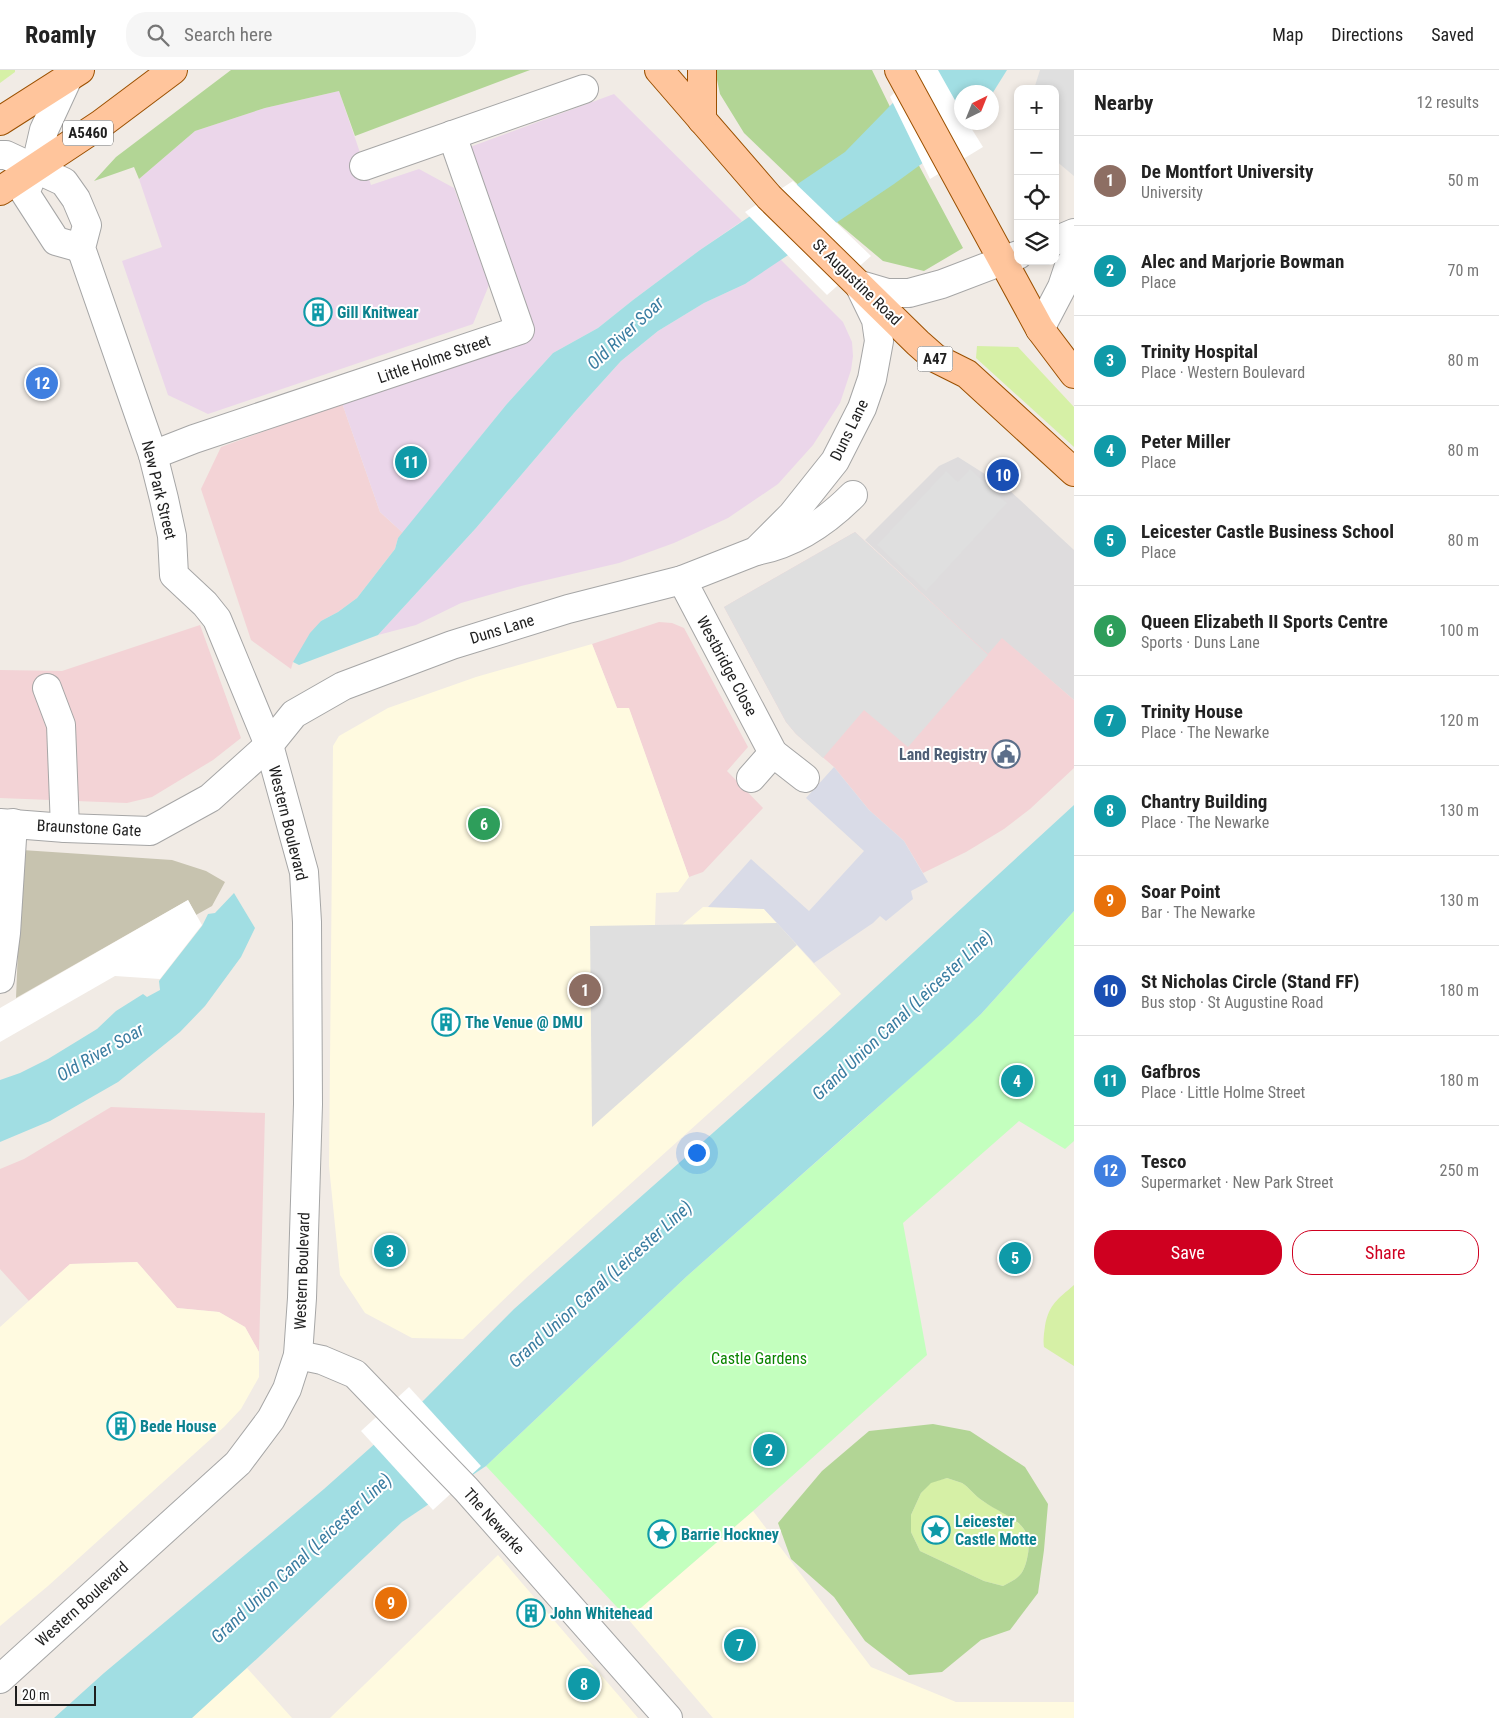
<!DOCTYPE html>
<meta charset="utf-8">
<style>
body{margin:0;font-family:"Roboto Condensed",sans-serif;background:#f6f6f6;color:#222}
.controls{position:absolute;right:15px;top:15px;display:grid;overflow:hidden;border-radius:10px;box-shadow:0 2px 8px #0003}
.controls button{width:45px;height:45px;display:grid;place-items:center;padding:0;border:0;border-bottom:1px solid #e0e0e0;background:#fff;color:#222;font:25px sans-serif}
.compass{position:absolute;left:954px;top:15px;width:45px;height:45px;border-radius:50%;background:#fff;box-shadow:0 2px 8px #0003;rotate:43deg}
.scale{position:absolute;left:15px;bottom:12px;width:81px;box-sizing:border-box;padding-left:5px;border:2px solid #1f1f1f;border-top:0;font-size:14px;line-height:18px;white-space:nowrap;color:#1f1f1f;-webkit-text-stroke:4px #fff;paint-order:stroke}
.you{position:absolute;left:696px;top:1082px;width:18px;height:18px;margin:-12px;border:4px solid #fff;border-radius:50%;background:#1a73e8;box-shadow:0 0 0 8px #1a73e833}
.badge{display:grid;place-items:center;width:32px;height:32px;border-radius:50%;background:#cf0020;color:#fff;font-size:16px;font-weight:700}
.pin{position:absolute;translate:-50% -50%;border:2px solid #fff;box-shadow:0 1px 5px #0006}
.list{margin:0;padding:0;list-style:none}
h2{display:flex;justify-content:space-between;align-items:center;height:65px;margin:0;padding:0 20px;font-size:21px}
h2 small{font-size:16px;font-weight:400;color:#767676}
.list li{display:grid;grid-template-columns:32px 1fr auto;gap:15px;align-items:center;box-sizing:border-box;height:90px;padding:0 20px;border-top:1px solid #e0e0e0}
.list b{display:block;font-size:19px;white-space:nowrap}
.list p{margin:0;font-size:16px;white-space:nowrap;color:#767676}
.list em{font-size:16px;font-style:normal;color:#767676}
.actions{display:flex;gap:10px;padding:15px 20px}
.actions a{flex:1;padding:11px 0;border:1px solid #cf0020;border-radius:20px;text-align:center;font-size:18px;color:#cf0020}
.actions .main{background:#cf0020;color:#fff}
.icon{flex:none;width:28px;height:28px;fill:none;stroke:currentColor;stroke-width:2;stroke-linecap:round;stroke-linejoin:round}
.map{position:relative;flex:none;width:1074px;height:1648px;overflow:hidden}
header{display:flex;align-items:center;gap:30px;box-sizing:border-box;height:70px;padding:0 25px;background:#fff;border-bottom:1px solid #e0e0e0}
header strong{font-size:24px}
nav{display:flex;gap:28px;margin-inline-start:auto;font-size:18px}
.search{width:350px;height:45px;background:#f6f6f6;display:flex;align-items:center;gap:12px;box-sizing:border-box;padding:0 18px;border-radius:20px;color:#767676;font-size:19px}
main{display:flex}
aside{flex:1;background:#fff}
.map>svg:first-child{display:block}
.residential{fill:#dedcdd}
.commercial{fill:#f3d3d6}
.industrial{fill:#ebd6ea}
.education{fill:#fffae0}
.construction{fill:#c7c3af}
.grass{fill:#d6f0a6}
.forest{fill:#b2d595;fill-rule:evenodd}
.park{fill:#c3ffbe}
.parking{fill:#dfdfdf}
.plaza{fill:#d9dbe7}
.water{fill:#a1dee3}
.pier{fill:#fff}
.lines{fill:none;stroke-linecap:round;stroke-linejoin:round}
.minor-casing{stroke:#a6a6a6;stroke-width:30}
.tertiary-casing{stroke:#a6a6a6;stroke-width:30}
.primary-casing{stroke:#9b5000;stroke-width:30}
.minor{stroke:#fff;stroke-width:28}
.tertiary{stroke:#fff;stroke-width:28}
.primary{stroke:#ffc59c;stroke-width:28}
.labels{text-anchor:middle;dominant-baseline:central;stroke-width:4;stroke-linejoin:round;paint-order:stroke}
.shield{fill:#fff;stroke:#626262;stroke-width:1}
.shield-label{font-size:15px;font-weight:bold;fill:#1f1f1f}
.street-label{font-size:16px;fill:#1f1f1f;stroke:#fff}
.culture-label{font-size:16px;font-weight:bold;fill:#0d838f;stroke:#fff;text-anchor:start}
.service-label{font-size:16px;font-weight:bold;fill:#4e5e75;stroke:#fff;text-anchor:end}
.park-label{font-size:16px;fill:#0a8501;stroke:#fff}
.water-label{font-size:18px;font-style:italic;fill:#3a7da1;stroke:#fff}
</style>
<header>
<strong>Roamly</strong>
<div class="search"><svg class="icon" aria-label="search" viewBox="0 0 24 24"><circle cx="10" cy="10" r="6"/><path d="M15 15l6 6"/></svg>Search here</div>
<nav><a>Map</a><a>Directions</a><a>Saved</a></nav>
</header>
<main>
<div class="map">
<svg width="1074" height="1648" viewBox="0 0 1074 1648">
<rect width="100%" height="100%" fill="#f1ebe5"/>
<path class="residential" d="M 958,387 L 1007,418 L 1074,480 L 1074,630 L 1002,569 L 988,585 L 865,470 L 939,396 Z"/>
<g class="commercial">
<path d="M 342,333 L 380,442 L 403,463 L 398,468 L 395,479 L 357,528 L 338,542 L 321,551 L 293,592 L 291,599 L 251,570 L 201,419 L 221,377 Z"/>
<path d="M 855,462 L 988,584 L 1002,568 L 1074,630 L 1074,698 L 1030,739 L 1004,759 L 966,782 L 923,803 L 904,771 L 869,740 L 834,697 L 796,664 L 786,652 L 724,537 Z"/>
<path d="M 659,552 L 672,553 L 684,558 L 748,677 L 727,701 L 763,738 L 703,802 L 689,807 L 629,639 L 617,638 L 592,574 Z"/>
<path d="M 200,555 L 241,668 L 213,690 L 152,727 L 127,733 L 0,728 L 0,600 L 62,601 Z"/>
<path d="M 111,1037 L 265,1043 L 259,1282 L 245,1257 L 219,1242 L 177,1238 L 137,1192 L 70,1194 L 29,1231 L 0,1199 L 0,1099 L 24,1089 Z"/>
</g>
<g class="industrial">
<path d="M 339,21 L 371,115 L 419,99 L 454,118 L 489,215 L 473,254 L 208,344 L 168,325 L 122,191 L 162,177 L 139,109 L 195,61 L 265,38 Z"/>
<path d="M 614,24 L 742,151 L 700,180 L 633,230 L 598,258 L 553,283 L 506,335 L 403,463 L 380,442 L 342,333 L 534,264 L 470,77 Z"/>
<path d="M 780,189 L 843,252 L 852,272 L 853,286 L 851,300 L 840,333 L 813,375 L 778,414 L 728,448 L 674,473 L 619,493 L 521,516 L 461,533 L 416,555 L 378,565 L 476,458 L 574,343 L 621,291 L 658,261 L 704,233 L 745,214 Z"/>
</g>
<g class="education">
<path d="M 592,574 L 617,638 L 629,638 L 689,807 L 678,822 L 656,823 L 655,856 L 682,855 L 703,837 L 764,839 L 841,924 L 526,1208 L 463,1269 L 412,1268 L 365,1243 L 340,1205 L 329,1096 L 333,676 L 339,666 L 388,638 L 476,607 Z"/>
<path d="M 137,1192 L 177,1238 L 219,1242 L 245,1257 L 259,1282 L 259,1307 L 241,1339 L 224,1357 L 48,1516 L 0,1556 L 0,1257 L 70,1194 Z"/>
<path d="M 753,1441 L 871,1597 L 956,1632 L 1074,1632 L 1074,1648 L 713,1648 L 628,1549 Z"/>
<path d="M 498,1485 L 638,1648 L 330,1648 Z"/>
<path d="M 247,1598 L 292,1648 L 191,1648 Z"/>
</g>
<path class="construction" d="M 22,780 L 172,790 L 206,801 L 225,812 L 212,836 L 196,845 L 188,830 L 16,928 Z"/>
<g class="grass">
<path d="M 0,0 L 15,0 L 15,2 L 0,13 Z"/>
<path d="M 977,276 L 1018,277 L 1074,337 L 1074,377 L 976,288 Z"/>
<path d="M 1074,1215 L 1074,1296 L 1044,1277 C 1043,1269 1044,1264 1045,1256 C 1049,1234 1058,1229 1074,1215 Z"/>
<path d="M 947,1408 C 952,1410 957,1411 962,1413 C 969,1417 975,1426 983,1431 C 1008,1448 1036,1452 1027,1489 C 1023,1506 1018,1508 1003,1516 L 984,1511 L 920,1481 L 911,1462 L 911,1445 L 921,1423 L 931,1412 Z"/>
</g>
<g class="forest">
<path d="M 231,0 L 530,0 L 355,66 L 339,21 L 265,38 L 195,61 L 139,109 L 134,97 L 94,111 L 116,87 Z"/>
<path d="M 715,0 L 872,0 L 916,90 L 963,178 L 924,201 L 883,191 L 839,154 L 744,63 L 720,24 Z"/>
<path d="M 933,1354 L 970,1361 L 1025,1397 L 1048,1434 L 1044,1480 L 1038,1523 L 1010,1560 L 981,1570 L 942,1602 L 909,1605 L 865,1571 L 834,1527 L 791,1489 L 778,1453 L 822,1401 L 869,1361 ZM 947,1408 C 952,1410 957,1411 962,1413 C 969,1417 975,1426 983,1431 C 1008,1449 1036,1451 1027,1489 C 1023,1506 1018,1508 1003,1516 L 984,1511 L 920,1481 L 911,1462 L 911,1445 L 921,1423 L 931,1413 Z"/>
</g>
<path class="park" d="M 1074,841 L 1074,1071 L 1065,1079 L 1019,1051 L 903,1153 L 927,1285 L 753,1441 L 628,1549 L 486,1396 L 686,1207 L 858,1055 L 981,944 Z"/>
<g class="parking">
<path d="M 1040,0 L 1074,0 L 1074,106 L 1055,90 L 1055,19 L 1034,19 Z"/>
<path d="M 970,399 L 1007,433 L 926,521 L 877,475 L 946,401 L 958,412 Z"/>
<path d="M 855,462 L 988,585 L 908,677 L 864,640 L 823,688 L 796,664 L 786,652 L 724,537 Z"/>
<path d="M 777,853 L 797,875 L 592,1057 L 590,856 Z"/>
</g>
<path class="plaza" d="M 834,697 L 869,740 L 904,771 L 928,812 L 911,821 L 913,829 L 886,851 L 880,846 L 873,853 L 814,893 L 764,839 L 708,837 L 751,789 L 809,841 L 864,781 L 806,728 Z"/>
<g class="water">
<path d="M 925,0 L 1007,0 L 992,24 L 992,22 L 962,22 L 962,52 L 973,53 L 968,60 L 894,114 L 745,214 L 704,233 L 658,261 L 621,291 L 574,343 L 476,458 L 378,565 L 299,595 L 293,592 L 310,563 L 321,551 L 338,542 L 357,528 L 395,479 L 398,468 L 506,335 L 553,283 L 598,258 L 633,230 L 700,180 L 845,82 Z"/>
<path d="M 1074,735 L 1074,841 L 981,944 L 949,974 L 686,1207 L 486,1396 L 402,1452 L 261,1585 L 192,1648 L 54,1648 L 104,1603 L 324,1419 L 424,1330 L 514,1239 L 828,961 Z"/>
<path d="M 234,823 L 255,858 L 241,887 L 205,936 L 180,962 L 118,1012 L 50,1051 L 0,1072 L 0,1010 L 20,1003 L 48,989 L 97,959 L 116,941 L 143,924 L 147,927 L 160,920 L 159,911 L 202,856 L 208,844 L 215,843 Z"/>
</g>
<g class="pier">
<path d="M 917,0 L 938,0 L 961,41 L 962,52 L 968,53 L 983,77 L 930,109 L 890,27 Z"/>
<path d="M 793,111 L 871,186 L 827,225 L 745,142 Z"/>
<path d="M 188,830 L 202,855 L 160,909 L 115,906 L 0,972 L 0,938 Z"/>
<path d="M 409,1317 L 481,1396 L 433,1440 L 361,1361 Z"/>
</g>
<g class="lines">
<g class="minor-casing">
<g id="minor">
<path d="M 364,96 L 584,19"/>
<path d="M 1055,171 L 1074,163"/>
<path d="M 860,215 L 887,223 L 909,223 L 942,214 L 1018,185"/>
<path d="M 1040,259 L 1062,217 L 1069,196 L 1074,189"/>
<path d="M 153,385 L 194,369 L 520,260 L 452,65"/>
<path d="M 756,481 C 795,474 826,452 853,425"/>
<path d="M 682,510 L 773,683 L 805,708"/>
<path d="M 47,618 L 61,655 L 65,758"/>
<path d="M 751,708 L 773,683"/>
<path d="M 0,909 L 6,863 L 13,753"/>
<path d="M 298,1285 L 322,1290 L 355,1304 L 466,1419 L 668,1648"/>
</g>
</g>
<g class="tertiary-casing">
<g id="tertiary">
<path d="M 68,8 L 44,60 L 35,99 L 25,123 L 56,171 L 81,178"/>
<path d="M 0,85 L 6,85 L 64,112 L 76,129 L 87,155 L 81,178 L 153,385 L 164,429 L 172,466 L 174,505 L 205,534 L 217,549 L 269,675 L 304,802 L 307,852 L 308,1034 L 302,1228 L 298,1285 L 287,1319 L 271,1349 L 238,1393 L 0,1609"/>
<path d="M 0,753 L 65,758 L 150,761 L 210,728 L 269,675 L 294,644 L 343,616 L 452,575 L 568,539 L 682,510 L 756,481 L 792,445 L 827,401 L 835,391 L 862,338 L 872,309 L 879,271 L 876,250 L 860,217"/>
</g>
</g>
<g class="primary-casing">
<g id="primary">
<path d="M 659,0 L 769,127 L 918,273 L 935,288 L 967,304 L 1074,402"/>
<path d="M 702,0 L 702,50"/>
<path d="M 899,0 L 1040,259 L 1074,304"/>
<path d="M 0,51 L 80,0"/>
<path d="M 0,121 L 101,54 L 173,0"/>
</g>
</g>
<use href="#minor" class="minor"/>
<use href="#tertiary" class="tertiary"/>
<use href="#primary" class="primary"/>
</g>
<defs>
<g id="building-ring" transform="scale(1.4375)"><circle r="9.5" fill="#fff" stroke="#0f9aa8" stroke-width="1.5"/><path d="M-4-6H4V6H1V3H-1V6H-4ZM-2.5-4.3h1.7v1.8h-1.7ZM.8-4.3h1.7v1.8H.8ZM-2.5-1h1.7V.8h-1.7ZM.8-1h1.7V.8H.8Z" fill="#0f9aa8"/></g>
<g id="civic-ring" transform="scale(1.4375)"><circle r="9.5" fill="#fff" stroke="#5c6f8a" stroke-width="1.5"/><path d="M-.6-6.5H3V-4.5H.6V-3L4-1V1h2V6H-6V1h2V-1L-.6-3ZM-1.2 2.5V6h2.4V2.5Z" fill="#5c6f8a"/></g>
<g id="sight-ring" transform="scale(1.4375)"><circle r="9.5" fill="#fff" stroke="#0f9aa8" stroke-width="1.5"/><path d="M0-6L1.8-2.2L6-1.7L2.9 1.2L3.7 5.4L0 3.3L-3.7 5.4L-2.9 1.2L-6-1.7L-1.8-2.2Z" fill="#0f9aa8"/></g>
</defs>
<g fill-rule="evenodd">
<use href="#building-ring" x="318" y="242"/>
<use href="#civic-ring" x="1006" y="684"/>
<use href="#building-ring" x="446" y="952"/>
<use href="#building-ring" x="121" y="1356"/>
<use href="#sight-ring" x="936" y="1460"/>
<use href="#sight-ring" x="662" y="1464"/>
<use href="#building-ring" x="531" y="1543"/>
</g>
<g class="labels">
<g class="shield">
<rect x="63" y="50.5" width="50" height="25" rx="4"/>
<rect x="917.5" y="276.5" width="35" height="25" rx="4"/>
</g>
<g class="shield-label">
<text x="88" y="63">A5460</text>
<text x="935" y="289">A47</text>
</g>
<g class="street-label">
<text transform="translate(857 212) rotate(44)">St Augustine Road</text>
<text transform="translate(434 289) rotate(-19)">Little Holme Street</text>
<text transform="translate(849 360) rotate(-64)">Duns Lane</text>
<text transform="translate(159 420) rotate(76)">New Park Street</text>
<text transform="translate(502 559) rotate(-17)">Duns Lane</text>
<text transform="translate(727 596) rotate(62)">Westbridge Close</text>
<text transform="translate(288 753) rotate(76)">Western Boulevard</text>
<text transform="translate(89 758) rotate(3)">Braunstone Gate</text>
<text transform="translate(302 1201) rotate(-88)">Western Boulevard</text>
<text transform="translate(494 1451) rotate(48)">The Newarke</text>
<text transform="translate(82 1534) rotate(-42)">Western Boulevard</text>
</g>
<g class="culture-label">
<text x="337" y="242">Gill Knitwear</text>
<text x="465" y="952">The Venue @ DMU</text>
<text x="140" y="1356">Bede House</text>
<text x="955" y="1451">Leicester<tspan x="955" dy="18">Castle Motte</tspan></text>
<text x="681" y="1464">Barrie Hockney</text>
<text x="550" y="1543">John Whitehead</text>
</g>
<g class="service-label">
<text x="987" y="684">Land Registry</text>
</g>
<g class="park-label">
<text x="759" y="1288">Castle Gardens</text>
</g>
<g class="water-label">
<text transform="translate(625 263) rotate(-43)">Old River Soar</text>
<text transform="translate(902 945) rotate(-43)">Grand Union Canal (Leicester Line)</text>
<text transform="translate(100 982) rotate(-30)">Old River Soar</text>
<text transform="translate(600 1214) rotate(-42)">Grand Union Canal (Leicester Line)</text>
<text transform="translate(301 1488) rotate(-43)">Grand Union Canal (Leicester Line)</text>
</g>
</g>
</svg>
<div class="controls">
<button>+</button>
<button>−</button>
<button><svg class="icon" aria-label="locate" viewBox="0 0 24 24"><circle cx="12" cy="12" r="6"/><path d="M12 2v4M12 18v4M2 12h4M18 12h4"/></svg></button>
<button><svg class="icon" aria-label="layers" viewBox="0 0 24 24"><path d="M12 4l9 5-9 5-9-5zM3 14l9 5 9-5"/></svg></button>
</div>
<svg class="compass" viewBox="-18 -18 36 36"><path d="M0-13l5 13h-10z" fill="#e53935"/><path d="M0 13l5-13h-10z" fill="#767676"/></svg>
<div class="scale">20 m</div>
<div class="you"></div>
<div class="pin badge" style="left:585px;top:920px;background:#8d6e63">1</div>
<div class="pin badge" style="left:769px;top:1380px;background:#0f9aa8">2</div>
<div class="pin badge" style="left:390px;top:1181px;background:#0f9aa8">3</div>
<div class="pin badge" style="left:1017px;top:1011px;background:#0f9aa8">4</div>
<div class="pin badge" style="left:1015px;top:1188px;background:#0f9aa8">5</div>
<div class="pin badge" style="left:484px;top:754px;background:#2e9e5b">6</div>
<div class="pin badge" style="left:740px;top:1575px;background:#0f9aa8">7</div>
<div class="pin badge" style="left:584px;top:1614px;background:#0f9aa8">8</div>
<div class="pin badge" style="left:391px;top:1533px;background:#e8710a">9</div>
<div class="pin badge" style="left:1003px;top:405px;background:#1a4fb4">10</div>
<div class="pin badge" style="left:411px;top:392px;background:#0f9aa8">11</div>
<div class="pin badge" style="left:42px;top:313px;background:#3f7fe0">12</div>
</div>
<aside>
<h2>Nearby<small>12 results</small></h2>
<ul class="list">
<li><span class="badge" style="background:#8d6e63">1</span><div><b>De Montfort University</b><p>University</p></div><em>50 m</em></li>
<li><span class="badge" style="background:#0f9aa8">2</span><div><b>Alec and Marjorie Bowman</b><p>Place</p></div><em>70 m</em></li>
<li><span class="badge" style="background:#0f9aa8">3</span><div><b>Trinity Hospital</b><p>Place · Western Boulevard</p></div><em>80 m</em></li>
<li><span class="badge" style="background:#0f9aa8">4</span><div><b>Peter Miller</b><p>Place</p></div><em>80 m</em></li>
<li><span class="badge" style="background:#0f9aa8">5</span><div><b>Leicester Castle Business School</b><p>Place</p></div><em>80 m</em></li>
<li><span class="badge" style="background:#2e9e5b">6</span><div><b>Queen Elizabeth II Sports Centre</b><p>Sports · Duns Lane</p></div><em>100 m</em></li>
<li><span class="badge" style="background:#0f9aa8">7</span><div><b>Trinity House</b><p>Place · The Newarke</p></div><em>120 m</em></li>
<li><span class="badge" style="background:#0f9aa8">8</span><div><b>Chantry Building</b><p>Place · The Newarke</p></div><em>130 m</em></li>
<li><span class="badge" style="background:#e8710a">9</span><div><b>Soar Point</b><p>Bar · The Newarke</p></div><em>130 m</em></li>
<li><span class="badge" style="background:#1a4fb4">10</span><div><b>St Nicholas Circle (Stand FF)</b><p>Bus stop · St Augustine Road</p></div><em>180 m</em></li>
<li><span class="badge" style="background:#0f9aa8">11</span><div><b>Gafbros</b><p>Place · Little Holme Street</p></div><em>180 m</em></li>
<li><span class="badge" style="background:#3f7fe0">12</span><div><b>Tesco</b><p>Supermarket · New Park Street</p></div><em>250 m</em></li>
</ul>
<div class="actions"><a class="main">Save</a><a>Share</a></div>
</aside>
</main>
